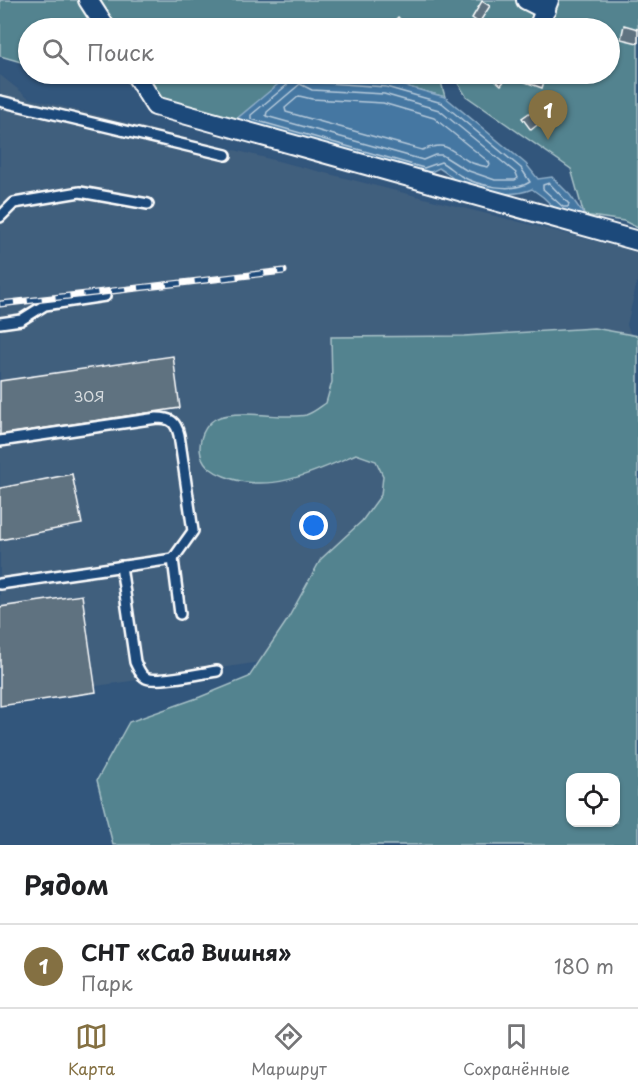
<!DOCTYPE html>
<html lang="ru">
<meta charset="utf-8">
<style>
body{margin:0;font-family:"Playpen Sans",sans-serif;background:#f2f2f2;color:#202124}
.controls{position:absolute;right:18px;bottom:18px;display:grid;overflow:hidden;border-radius:12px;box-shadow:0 2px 4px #0004}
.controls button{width:54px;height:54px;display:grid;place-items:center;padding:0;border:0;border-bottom:2px solid #e0e0e0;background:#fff;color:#202124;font:30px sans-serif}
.you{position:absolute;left:314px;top:526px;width:21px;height:21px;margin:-15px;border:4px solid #fff;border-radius:50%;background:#1a73e8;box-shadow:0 0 0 9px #1a73e833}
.badge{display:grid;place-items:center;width:39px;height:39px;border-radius:50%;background:#847042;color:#fff;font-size:20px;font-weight:700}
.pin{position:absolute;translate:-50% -50px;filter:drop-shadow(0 2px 3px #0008)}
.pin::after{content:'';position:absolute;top:32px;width:21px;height:18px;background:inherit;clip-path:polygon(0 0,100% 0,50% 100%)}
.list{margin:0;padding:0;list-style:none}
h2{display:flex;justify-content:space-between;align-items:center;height:78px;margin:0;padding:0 24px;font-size:26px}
h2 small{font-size:20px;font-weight:400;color:#757577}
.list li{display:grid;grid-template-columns:39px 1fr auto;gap:18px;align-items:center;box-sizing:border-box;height:84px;padding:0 24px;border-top:2px solid #e0e0e0}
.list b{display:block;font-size:22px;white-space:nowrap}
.list p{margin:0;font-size:20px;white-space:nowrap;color:#757577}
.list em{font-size:20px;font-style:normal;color:#757577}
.icon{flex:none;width:33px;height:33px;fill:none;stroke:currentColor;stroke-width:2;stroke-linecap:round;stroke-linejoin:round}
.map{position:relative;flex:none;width:638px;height:845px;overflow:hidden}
.search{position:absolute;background:#fff;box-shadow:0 2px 4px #0004;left:18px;right:18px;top:18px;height:66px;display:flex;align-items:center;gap:15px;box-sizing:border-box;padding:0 21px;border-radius:33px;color:#757577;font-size:22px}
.sheet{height:162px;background:#fff}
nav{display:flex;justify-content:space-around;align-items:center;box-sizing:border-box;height:84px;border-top:2px solid #e0e0e0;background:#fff;font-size:16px;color:#757577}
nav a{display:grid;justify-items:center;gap:3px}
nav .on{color:#847042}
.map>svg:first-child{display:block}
.built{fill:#405e7d}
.green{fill:#52838f;stroke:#a8c1c7;stroke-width:1.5;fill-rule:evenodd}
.water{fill:#4577a2;stroke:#8fadc7;stroke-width:1.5}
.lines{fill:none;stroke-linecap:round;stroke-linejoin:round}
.shore{stroke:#b5c9da;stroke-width:1.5}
.building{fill:#5f7280;stroke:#fff;stroke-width:1.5}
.service-casing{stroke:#fff;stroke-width:14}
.minor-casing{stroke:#fff;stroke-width:22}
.service{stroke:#1f4a7a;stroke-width:9}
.minor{stroke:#1f4a7a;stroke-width:18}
.rail-casing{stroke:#fff;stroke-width:7}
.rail{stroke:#1f4a7a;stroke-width:4.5;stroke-dasharray:14;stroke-linecap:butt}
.labels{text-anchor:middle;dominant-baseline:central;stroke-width:4.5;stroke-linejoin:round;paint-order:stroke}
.number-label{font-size:15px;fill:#d7dcdf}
</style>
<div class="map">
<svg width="638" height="845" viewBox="0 0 638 845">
<rect width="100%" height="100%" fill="#32567c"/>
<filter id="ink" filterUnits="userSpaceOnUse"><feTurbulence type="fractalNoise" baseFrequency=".0167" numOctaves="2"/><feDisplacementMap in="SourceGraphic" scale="12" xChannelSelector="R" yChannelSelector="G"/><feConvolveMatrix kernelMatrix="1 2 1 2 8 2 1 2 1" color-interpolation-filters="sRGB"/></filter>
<g filter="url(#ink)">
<path class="built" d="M 0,75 L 29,98 L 638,252 L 638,277 L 627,325 L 638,355 L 638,607 L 0,700 Z"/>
<g class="green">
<path d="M 0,0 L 638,0 L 638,228 L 624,221 L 584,215 L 571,169 L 466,96 L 452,74 L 610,74 L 610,28 L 28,28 L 28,64 L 0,56 Z"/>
<path d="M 117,74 L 439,74 L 445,97 L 386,81 L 234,121 L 160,104 Z"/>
<path d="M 594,328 L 638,336 L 638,845 L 113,845 L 97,780 L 129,722 L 200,697 L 249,677 L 286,622 L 321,559 L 362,521 L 381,495 L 383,476 L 376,461 L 356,454 C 315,472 269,495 224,476 C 215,473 204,466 201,455 C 198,444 202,430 211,422 C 228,406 281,420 306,415 C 313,413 320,407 326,403 L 332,382 L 331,337 L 464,336 ZM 570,778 L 616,778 L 616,822 L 570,822 Z"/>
</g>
<path class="water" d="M 289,75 L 387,81 L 445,97 L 526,164 L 538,179 L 552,177 L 570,195 L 584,215 L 561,214 L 543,197 L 532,189 C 512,198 478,193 458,182 C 452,178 446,172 439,168 L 425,175 L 234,121 Z"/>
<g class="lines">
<g class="shore">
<path d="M 294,74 L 293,80 L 251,115 L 251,119 L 424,168 L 441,162 C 448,166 454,172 461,176 C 478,186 513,193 530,182 L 521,168 L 442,103 L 386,87 L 312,82 L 307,79 L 306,74"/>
<path d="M 300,84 L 312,90 L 384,94 L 439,110 L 516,173 L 518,178 L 515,180 L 495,180 L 466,170 L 442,155 L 435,155 L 423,160 L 266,116 L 267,112 Z"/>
<path d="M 299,96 L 312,99 L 383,103 L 434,118 L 489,162 L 490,165 L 487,167 C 480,165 473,164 468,161 C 447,148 447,141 422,150 L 286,112 L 285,108 Z"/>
<path d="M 549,183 L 569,204 L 568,207 L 563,207 L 543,189 L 543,185 Z"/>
</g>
</g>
<g class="building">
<path d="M 482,1 L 490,6 L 479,23 L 472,18 Z"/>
<path d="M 398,17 L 408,28 L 393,28 L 390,25 Z"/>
<path d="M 624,25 L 638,29 L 638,43 L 621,39 Z"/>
<path d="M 488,74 L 501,74 L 507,78 L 501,85 Z"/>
<path d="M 523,74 L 537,74 L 546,76 L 542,88 L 520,80 Z"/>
<path d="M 532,111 L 541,122 L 531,130 L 522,118 Z"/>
<path d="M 173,356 L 180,408 L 0,435 L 0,381 Z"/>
<path d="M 72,474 L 82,524 L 0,540 L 0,488 Z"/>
<path d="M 82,595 L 96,692 L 0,706 L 0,607 Z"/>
</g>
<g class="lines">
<g class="service-casing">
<g id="service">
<path d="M 0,101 L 226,155"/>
<path d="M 0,217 L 14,203 L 80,192 L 148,204"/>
<path d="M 0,323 L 21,320 L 45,305 L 105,296"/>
<path d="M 0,441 L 157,418 C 171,418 176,422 179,435 L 193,531 L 173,559 L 0,584"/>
<path d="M 173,559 L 180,614"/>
<path d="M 121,566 L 135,662 C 138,668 140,675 146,678 C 155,683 204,673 217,671"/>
</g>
</g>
<g class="minor-casing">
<g id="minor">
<path d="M 88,0 L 106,28"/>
<path d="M 526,0 L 546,10"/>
<path d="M 538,28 L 549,0"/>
<path d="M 135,74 L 155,106 L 638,241"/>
</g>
</g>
<use href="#service" class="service"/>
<use href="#minor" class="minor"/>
<g class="rail-casing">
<path id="rail" d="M 0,304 L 284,271"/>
</g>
<use href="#rail" class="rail"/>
</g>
</g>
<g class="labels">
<g class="number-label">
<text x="89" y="395">30Я</text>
</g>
</g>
</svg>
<div class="controls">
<button><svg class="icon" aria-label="locate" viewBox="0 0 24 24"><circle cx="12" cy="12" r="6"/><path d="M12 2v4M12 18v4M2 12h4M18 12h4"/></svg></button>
</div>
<div class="you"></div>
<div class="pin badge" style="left:548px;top:140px">1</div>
<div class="search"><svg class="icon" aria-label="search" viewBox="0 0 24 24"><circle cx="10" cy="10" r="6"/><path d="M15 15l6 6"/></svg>Поиск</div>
</div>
<section class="sheet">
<h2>Рядом<small></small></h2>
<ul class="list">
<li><span class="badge">1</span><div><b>СНТ «Сад Вишня»</b><p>Парк</p></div><em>180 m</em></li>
</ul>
</section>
<nav>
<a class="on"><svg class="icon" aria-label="map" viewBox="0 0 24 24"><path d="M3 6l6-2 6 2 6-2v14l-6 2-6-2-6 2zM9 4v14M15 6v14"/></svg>Карта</a>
<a><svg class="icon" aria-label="directions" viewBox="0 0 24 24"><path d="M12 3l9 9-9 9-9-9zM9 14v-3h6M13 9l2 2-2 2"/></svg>Маршрут</a>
<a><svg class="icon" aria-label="saved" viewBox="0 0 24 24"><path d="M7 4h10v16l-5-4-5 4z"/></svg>Сохранённые</a>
</nav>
